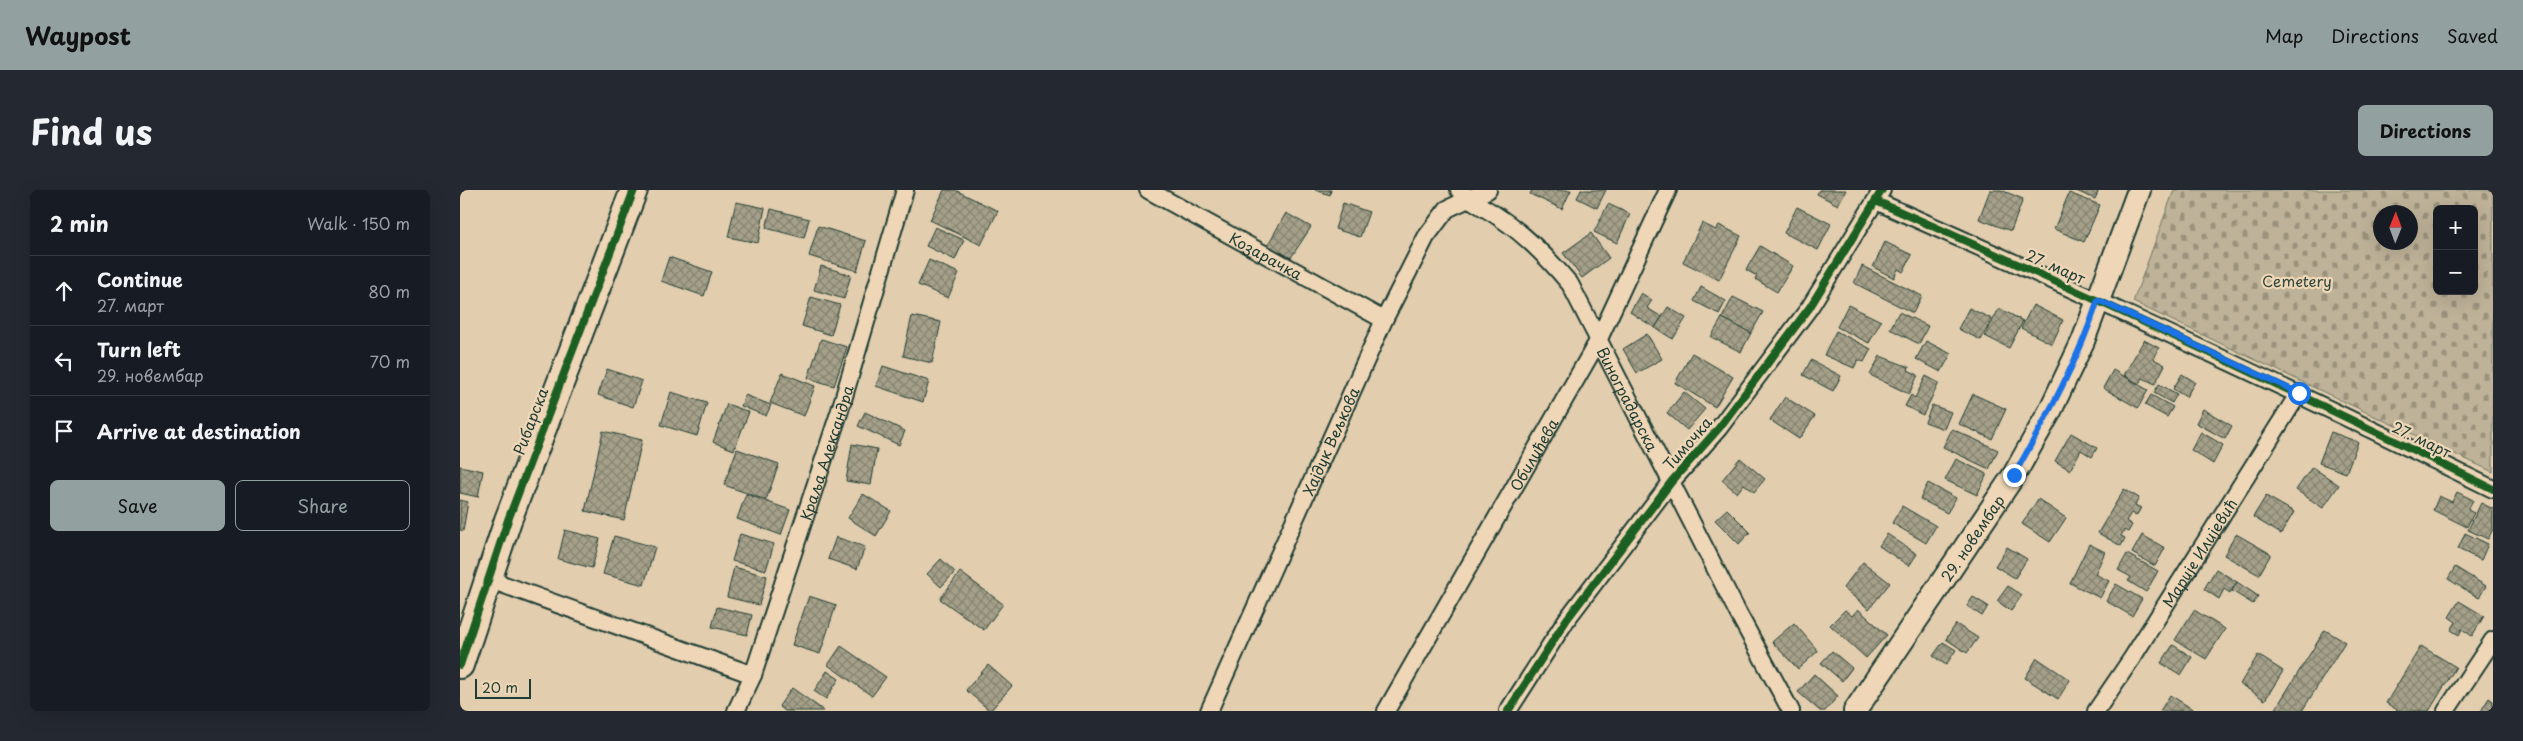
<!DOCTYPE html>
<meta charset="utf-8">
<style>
body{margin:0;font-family:"Playpen Sans",sans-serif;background:#242831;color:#f1f3f6}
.controls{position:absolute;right:15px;top:15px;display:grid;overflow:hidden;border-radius:8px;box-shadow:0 5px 20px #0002}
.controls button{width:45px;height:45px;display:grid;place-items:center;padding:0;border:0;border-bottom:1px solid #363941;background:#171b24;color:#f1f3f6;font:25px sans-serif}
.compass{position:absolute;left:1913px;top:15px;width:45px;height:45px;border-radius:50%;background:#171b24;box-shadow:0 5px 20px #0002;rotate:1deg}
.scale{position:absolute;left:15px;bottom:12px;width:56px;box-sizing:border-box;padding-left:5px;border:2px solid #1f3d34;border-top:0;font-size:14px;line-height:18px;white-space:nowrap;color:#1f3d34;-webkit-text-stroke:4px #efd6b6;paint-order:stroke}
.stop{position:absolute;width:15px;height:15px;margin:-11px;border:4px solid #1a73e8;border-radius:50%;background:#fff}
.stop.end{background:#1a73e8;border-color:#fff;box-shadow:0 1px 5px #0008}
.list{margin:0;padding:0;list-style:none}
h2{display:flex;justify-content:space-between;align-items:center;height:65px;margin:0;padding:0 20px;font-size:21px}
h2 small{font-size:16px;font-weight:400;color:#9ea1a6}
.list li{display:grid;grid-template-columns:32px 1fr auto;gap:15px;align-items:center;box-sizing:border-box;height:70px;padding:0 20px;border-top:1px solid #363941}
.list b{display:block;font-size:19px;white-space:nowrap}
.list p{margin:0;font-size:16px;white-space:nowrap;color:#9ea1a6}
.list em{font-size:16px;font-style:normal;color:#9ea1a6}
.actions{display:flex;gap:10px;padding:15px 20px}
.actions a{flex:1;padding:11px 0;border:1px solid #92a19f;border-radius:8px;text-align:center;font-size:18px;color:#92a19f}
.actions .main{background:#92a19f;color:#111}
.icon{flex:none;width:28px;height:28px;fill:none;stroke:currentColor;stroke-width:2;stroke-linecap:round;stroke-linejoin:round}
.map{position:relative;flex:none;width:2033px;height:521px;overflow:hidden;border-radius:8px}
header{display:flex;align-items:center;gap:30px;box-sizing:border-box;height:70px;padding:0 25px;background:#92a19f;color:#111}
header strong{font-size:24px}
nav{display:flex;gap:28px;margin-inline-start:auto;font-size:18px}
.intro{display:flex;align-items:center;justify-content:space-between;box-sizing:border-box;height:120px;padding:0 30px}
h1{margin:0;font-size:35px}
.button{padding:12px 22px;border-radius:8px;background:#92a19f;color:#111;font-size:18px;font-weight:700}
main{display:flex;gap:30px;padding:0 30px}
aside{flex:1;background:#171b24;border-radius:8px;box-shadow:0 5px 20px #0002}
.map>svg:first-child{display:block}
.cemetery{fill:url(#cemetery-stones);stroke:#6e7866;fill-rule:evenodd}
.building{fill:url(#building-cross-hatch);stroke:#1f3d34}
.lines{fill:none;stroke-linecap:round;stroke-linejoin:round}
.minor-casing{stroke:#1f3d34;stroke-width:20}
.secondary-casing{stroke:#1f3d34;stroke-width:26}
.primary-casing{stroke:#1f3d34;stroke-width:30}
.minor{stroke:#efd6b6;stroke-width:16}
.secondary{stroke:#efd6b6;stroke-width:22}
.primary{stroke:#efd6b6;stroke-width:26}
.cycleway-casing{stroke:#efd6b6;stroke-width:11}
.cycleway{stroke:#1b5e20;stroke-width:8}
.route{stroke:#1a73e8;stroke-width:6}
.labels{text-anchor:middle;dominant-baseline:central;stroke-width:4.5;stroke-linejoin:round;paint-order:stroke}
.street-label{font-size:15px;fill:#1f3d34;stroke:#efd6b6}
.park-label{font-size:15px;fill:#2f493e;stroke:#efd6b6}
</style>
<header>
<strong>Waypost</strong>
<nav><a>Map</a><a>Directions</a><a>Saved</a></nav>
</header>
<div class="intro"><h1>Find us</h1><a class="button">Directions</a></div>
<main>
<aside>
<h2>2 min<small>Walk · 150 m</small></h2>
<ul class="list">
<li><svg class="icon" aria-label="ahead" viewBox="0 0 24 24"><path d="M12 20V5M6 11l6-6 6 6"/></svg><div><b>Continue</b><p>27. март</p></div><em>80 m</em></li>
<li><svg class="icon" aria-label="left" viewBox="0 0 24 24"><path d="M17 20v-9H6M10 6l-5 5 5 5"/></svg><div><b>Turn left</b><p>29. новембар</p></div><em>70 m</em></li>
<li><svg class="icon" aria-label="arrive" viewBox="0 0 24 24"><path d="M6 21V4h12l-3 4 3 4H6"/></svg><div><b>Arrive at destination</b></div></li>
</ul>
<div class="actions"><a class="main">Save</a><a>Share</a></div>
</aside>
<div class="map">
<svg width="2033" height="521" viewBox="0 0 2033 521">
<defs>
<pattern id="cemetery-stones" width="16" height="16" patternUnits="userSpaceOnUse" patternTransform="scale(1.25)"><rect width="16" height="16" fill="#beb298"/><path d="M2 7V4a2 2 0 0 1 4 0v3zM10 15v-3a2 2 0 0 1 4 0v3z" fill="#9a927d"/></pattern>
<pattern id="building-cross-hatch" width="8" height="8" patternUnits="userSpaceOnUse" patternTransform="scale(1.25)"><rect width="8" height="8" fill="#a5a089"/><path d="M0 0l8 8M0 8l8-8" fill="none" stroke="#868471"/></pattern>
</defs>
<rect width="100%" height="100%" fill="#e2cdae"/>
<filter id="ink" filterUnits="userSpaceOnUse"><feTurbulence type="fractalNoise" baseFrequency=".02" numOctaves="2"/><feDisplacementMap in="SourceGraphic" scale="10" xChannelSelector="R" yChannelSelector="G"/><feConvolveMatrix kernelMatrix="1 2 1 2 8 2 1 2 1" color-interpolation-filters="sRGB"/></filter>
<g filter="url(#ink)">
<path class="cemetery" d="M 1714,0 L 2033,0 L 2033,282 L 1673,112 ZM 1977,19 L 2014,19 L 2014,101 L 1977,101 ZM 1920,22 L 1950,22 L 1950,52 L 1920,52 Z"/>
<g class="building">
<path d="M 484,0 L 495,0 L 538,21 L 521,55 L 470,30 Z"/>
<path d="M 855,0 L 871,0 L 870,5 Z"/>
<path d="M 1072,0 L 1111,0 L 1102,19 L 1070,4 Z"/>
<path d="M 1121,0 L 1146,0 L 1137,18 L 1117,8 Z"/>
<path d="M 1359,0 L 1386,0 L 1378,15 L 1357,4 Z"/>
<path d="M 1530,0 L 1541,0 L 1563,9 L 1551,41 L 1519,29 Z"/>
<path d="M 1614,0 L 1639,0 L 1635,9 Z"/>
<path d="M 1609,3 L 1640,15 L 1624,52 L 1594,39 Z"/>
<path d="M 276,12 L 305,18 L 298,53 L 268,47 Z"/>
<path d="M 883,13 L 909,22 L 900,47 L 875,39 Z"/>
<path d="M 1148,14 L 1170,24 L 1157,53 L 1134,42 Z"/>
<path d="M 1337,17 L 1371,34 L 1358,60 L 1324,43 Z"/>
<path d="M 311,19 L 349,29 L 344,48 L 306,38 Z"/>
<path d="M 826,23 L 851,37 L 830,69 L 807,56 Z"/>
<path d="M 1242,33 L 1256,40 L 1259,35 L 1281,46 L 1259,90 L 1223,72 Z"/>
<path d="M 358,36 L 406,51 L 397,81 L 349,66 Z"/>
<path d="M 475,37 L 504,50 L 495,70 L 466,56 Z"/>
<path d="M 1131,43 L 1149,68 L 1122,88 L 1103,63 Z"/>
<path d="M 1425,52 L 1452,65 L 1443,82 L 1438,79 L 1434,88 L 1413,77 Z"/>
<path d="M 1300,56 L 1333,76 L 1317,102 L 1295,89 L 1297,86 L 1286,80 Z"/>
<path d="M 209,67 L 252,82 L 244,106 L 201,91 Z"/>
<path d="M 469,70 L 499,83 L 488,108 L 458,95 Z"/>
<path d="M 361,76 L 391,85 L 384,109 L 354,100 Z"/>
<path d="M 1402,76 L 1462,106 L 1453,123 L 1394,93 Z"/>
<path d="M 1241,97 L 1266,111 L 1259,124 L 1234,111 Z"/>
<path d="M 1181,103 L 1192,110 L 1187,118 L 1202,127 L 1195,138 L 1170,122 Z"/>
<path d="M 351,107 L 380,115 L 371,145 L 342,136 Z"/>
<path d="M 1273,107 L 1303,122 L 1291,143 L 1262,128 Z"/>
<path d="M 1388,115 L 1421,131 L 1409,153 L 1377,137 Z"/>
<path d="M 1573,115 L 1603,130 L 1592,154 L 1561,138 Z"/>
<path d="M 1208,117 L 1226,128 L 1213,149 L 1195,138 Z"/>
<path d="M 1509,118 L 1532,129 L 1521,150 L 1498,139 Z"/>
<path d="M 1539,118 L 1563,131 L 1549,158 L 1525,146 Z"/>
<path d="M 1439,122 L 1468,136 L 1459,154 L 1430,139 Z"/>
<path d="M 452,126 L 481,132 L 472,173 L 443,166 Z"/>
<path d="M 1262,128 L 1291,143 L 1281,162 L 1251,147 Z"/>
<path d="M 1376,141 L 1411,159 L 1404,172 L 1398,170 L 1394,178 L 1364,165 Z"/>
<path d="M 1187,144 L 1202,169 L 1177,183 L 1163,159 Z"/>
<path d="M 361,149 L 387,157 L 374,196 L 348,188 Z"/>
<path d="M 1684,150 L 1699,158 L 1694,169 L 1705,175 L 1695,194 L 1683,188 L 1679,194 L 1664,185 Z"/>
<path d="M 1466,151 L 1491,164 L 1481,182 L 1456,169 Z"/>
<path d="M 1232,163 L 1273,187 L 1255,217 L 1215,193 Z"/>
<path d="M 1420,166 L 1449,177 L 1448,180 L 1458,185 L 1449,204 L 1410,185 Z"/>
<path d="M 1351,170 L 1381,186 L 1373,201 L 1343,185 Z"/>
<path d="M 423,176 L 469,191 L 463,212 L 416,196 Z"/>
<path d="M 147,179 L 182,191 L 173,217 L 138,205 Z"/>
<path d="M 1653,180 L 1688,200 L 1678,218 L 1643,198 Z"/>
<path d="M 322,183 L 355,196 L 344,226 L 310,213 Z"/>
<path d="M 1722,184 L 1735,192 L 1726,207 L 1713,199 Z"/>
<path d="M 1466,186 L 1479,193 L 1463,225 L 1445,216 L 1451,205 L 1455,208 Z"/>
<path d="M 1699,194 L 1717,204 L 1712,213 L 1694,203 Z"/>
<path d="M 211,202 L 247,213 L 237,246 L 201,235 Z"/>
<path d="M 1224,202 L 1245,219 L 1227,240 L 1207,223 Z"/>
<path d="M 1513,204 L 1546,219 L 1532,249 L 1499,234 Z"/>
<path d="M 285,205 L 311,215 L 306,226 L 281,216 Z"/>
<path d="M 1691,205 L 1713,217 L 1707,227 L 1685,215 Z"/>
<path d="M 1325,207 L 1355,226 L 1339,249 L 1310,230 Z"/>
<path d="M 267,214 L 289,222 L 274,260 L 253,252 Z"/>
<path d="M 1472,215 L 1491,222 L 1484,239 L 1465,232 Z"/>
<path d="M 1743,219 L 1772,236 L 1765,249 L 1736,233 Z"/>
<path d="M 405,222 L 445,241 L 439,255 L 398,236 Z"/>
<path d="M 1492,239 L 1538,260 L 1529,279 L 1483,257 Z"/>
<path d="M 143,241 L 182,250 L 164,330 L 125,321 Z"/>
<path d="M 1741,242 L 1763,255 L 1753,274 L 1731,260 Z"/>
<path d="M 1871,242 L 1898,252 L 1886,283 L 1859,273 Z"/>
<path d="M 1611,243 L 1637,258 L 1632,267 L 1621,260 L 1610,280 L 1595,271 Z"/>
<path d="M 392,254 L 417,259 L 411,295 L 386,291 Z"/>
<path d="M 277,259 L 319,274 L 306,310 L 264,295 Z"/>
<path d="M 1280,268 L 1305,289 L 1294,302 L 1284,294 L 1277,303 L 1262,290 Z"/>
<path d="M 1496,269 L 1527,284 L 1517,305 L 1485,290 Z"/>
<path d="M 0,276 L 23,281 L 18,307 L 0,303 Z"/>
<path d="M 1852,277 L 1879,295 L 1863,318 L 1836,300 Z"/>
<path d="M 1468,293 L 1496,308 L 1487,323 L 1460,309 Z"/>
<path d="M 1664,299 L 1679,308 L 1675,315 L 1681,318 L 1676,326 L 1671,323 L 1666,331 L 1672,335 L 1668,342 L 1664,340 L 1661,346 L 1665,348 L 1661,356 L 1638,343 Z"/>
<path d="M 1997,302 L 2013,310 L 2008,320 L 2014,323 L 2007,337 L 1973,320 L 1979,306 L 1992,312 Z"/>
<path d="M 286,304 L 330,320 L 321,345 L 277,329 Z"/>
<path d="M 403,304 L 431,321 L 416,346 L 388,328 Z"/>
<path d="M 1806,306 L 1834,322 L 1821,344 L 1793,327 Z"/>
<path d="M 1578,309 L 1606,328 L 1590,352 L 1562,334 Z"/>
<path d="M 0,310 L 8,312 L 3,341 L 0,340 Z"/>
<path d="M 2021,313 L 2033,319 L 2033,339 L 2028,349 L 2008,340 Z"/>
<path d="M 1442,316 L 1476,336 L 1466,353 L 1432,333 Z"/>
<path d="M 1267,319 L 1290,342 L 1279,354 L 1255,330 Z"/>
<path d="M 105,340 L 140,349 L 132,378 L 98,369 Z"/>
<path d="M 2005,343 L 2028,354 L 2021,370 L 1998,359 Z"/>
<path d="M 280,344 L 314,354 L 306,380 L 272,371 Z"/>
<path d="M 1427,344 L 1457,364 L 1449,376 L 1419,356 Z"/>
<path d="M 1776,344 L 1811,364 L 1799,385 L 1764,365 Z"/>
<path d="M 1682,345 L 1705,358 L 1695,376 L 1672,363 Z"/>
<path d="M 154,346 L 195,357 L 184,395 L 143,384 Z"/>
<path d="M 376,347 L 405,357 L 397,379 L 368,369 Z"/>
<path d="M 1629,354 L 1645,362 L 1635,384 L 1649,391 L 1640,408 L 1610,393 Z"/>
<path d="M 1547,357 L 1567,369 L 1555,388 L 1535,376 Z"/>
<path d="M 1667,364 L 1698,381 L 1686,402 L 1668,391 L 1671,387 L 1658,380 Z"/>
<path d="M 481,369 L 495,382 L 481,397 L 467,384 Z"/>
<path d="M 1403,372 L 1430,393 L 1409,419 L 1383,398 Z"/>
<path d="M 274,377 L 307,386 L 299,415 L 267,407 Z"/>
<path d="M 1995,377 L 2026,396 L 2019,408 L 1988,389 Z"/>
<path d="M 1756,379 L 1777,392 L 1770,403 L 1764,399 L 1759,409 L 1744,399 Z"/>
<path d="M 500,382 L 543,414 L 524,440 L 480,409 Z"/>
<path d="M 1777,392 L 1798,406 L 1793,414 L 1772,401 Z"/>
<path d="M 1656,394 L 1682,409 L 1672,426 L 1646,411 Z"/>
<path d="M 1548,396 L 1562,405 L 1551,421 L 1537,411 Z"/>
<path d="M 349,406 L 376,415 L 360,464 L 332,455 Z"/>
<path d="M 1513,407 L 1528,416 L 1522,426 L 1507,416 Z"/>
<path d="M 1999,411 L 2024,426 L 2012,446 L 2002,439 L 1999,445 L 1991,440 L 1996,432 L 1989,427 Z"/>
<path d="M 257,417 L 292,425 L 287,445 L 252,437 Z"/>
<path d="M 1398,419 L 1427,445 L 1406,468 L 1370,435 L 1385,420 L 1392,426 Z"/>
<path d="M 1734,420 L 1765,439 L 1746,469 L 1715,450 Z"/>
<path d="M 1334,433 L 1358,461 L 1338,479 L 1312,452 Z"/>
<path d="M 1496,434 L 1518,448 L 1507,463 L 1486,449 Z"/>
<path d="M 1865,440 L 1885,452 L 1842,521 L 1822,521 L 1816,518 Z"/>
<path d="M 1483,452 L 1496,460 L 1486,475 L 1473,466 Z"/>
<path d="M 1713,455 L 1732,467 L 1721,485 L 1701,473 Z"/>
<path d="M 381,456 L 426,487 L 412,506 L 368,475 Z"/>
<path d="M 1961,456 L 1996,477 L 1969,521 L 1939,521 L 1926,513 Z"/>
<path d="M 1372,461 L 1392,478 L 1382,491 L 1361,473 Z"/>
<path d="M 1798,465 L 1823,481 L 1805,510 L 1780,494 Z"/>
<path d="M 1577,468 L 1610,490 L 1598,509 L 1565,488 Z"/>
<path d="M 528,475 L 552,496 L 530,521 L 506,500 Z"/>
<path d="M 367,481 L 379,489 L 366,509 L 354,501 Z"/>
<path d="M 1354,484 L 1378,506 L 1365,521 L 1360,521 L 1338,502 Z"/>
<path d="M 332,498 L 363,520 L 363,521 L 325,521 L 319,516 Z"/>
<path d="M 1710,505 L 1734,520 L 1733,521 L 1700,521 Z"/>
<path d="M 2029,508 L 2033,511 L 2033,521 L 2021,521 Z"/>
</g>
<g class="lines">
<g class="minor-casing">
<g id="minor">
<path id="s1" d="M 688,0 L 924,130"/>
<path id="s2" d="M 999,0 C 1011,12 1026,18 1040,28 C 1067,46 1089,69 1110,94 L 1278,423 L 1331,521"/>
<path d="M 1416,11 C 1624,103 1829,198 2033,299"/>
<path d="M 28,389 L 293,485"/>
<path id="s3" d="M 276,521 L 293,485 L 380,220 L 445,0"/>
<path id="s4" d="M 749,521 L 924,130 L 966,47 L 987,19 L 1028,0"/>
<path id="s5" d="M 926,521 L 1138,151 L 1208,0"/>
<path d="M 1048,521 L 1107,429 L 1212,291 L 1259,238 L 1350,117 L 1422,0"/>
<path id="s6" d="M 1636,521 L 1672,468 L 1839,203"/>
<path d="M 1986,521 L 2033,450"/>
</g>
</g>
<g class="secondary-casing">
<g id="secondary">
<path id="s7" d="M 1395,521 L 1554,285 L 1590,221 L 1623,151 L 1679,0"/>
</g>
</g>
<g class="primary-casing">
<path id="primary" d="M 0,475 L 48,330 L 174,0"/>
</g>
<use href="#minor" class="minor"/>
<use href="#secondary" class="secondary"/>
<use href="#primary" class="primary"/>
<g class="cycleway-casing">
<g id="cycleway">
<path d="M 1416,11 C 1624,103 1829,198 2033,299"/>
<path d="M 0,475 L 48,330 L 174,0"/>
<path d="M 1048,521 L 1107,429 L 1212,291 L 1259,238 L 1350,117 L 1422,0"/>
</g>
</g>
<use href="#cycleway" class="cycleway"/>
</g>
</g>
<g class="lines" filter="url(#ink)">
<path class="route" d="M 1554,285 C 1586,228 1618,172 1638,110 L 1839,203"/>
</g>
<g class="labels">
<g class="street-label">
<text stroke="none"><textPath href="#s1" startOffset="135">Козарачка</textPath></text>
<text transform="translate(1596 76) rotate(24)">27. март</text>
<text stroke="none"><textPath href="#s2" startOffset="275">Виноградарска</textPath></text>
<text transform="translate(70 231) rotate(-69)">Рибарска</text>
<text transform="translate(1962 249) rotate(26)">27. март</text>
<text stroke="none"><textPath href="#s4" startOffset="296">Хајдук Вељкова</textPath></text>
<text transform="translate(1227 253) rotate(-49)">Тимочка</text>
<text stroke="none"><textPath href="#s3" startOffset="274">Краља Александра</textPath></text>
<text stroke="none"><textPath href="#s5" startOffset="296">Обилићева</textPath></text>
<text stroke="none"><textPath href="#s7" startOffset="209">29. новембар</textPath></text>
<text stroke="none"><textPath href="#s6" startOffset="189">Марије Илијевић</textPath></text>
</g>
<g class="park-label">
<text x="1837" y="90">Cemetery</text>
</g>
</g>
</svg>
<div class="controls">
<button>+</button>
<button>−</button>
</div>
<svg class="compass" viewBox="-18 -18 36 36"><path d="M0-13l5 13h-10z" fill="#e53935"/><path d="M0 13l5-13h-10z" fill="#9ea1a6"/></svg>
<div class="scale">20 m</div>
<div class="stop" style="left:1839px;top:203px"></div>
<div class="stop end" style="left:1554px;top:285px"></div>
</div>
</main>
